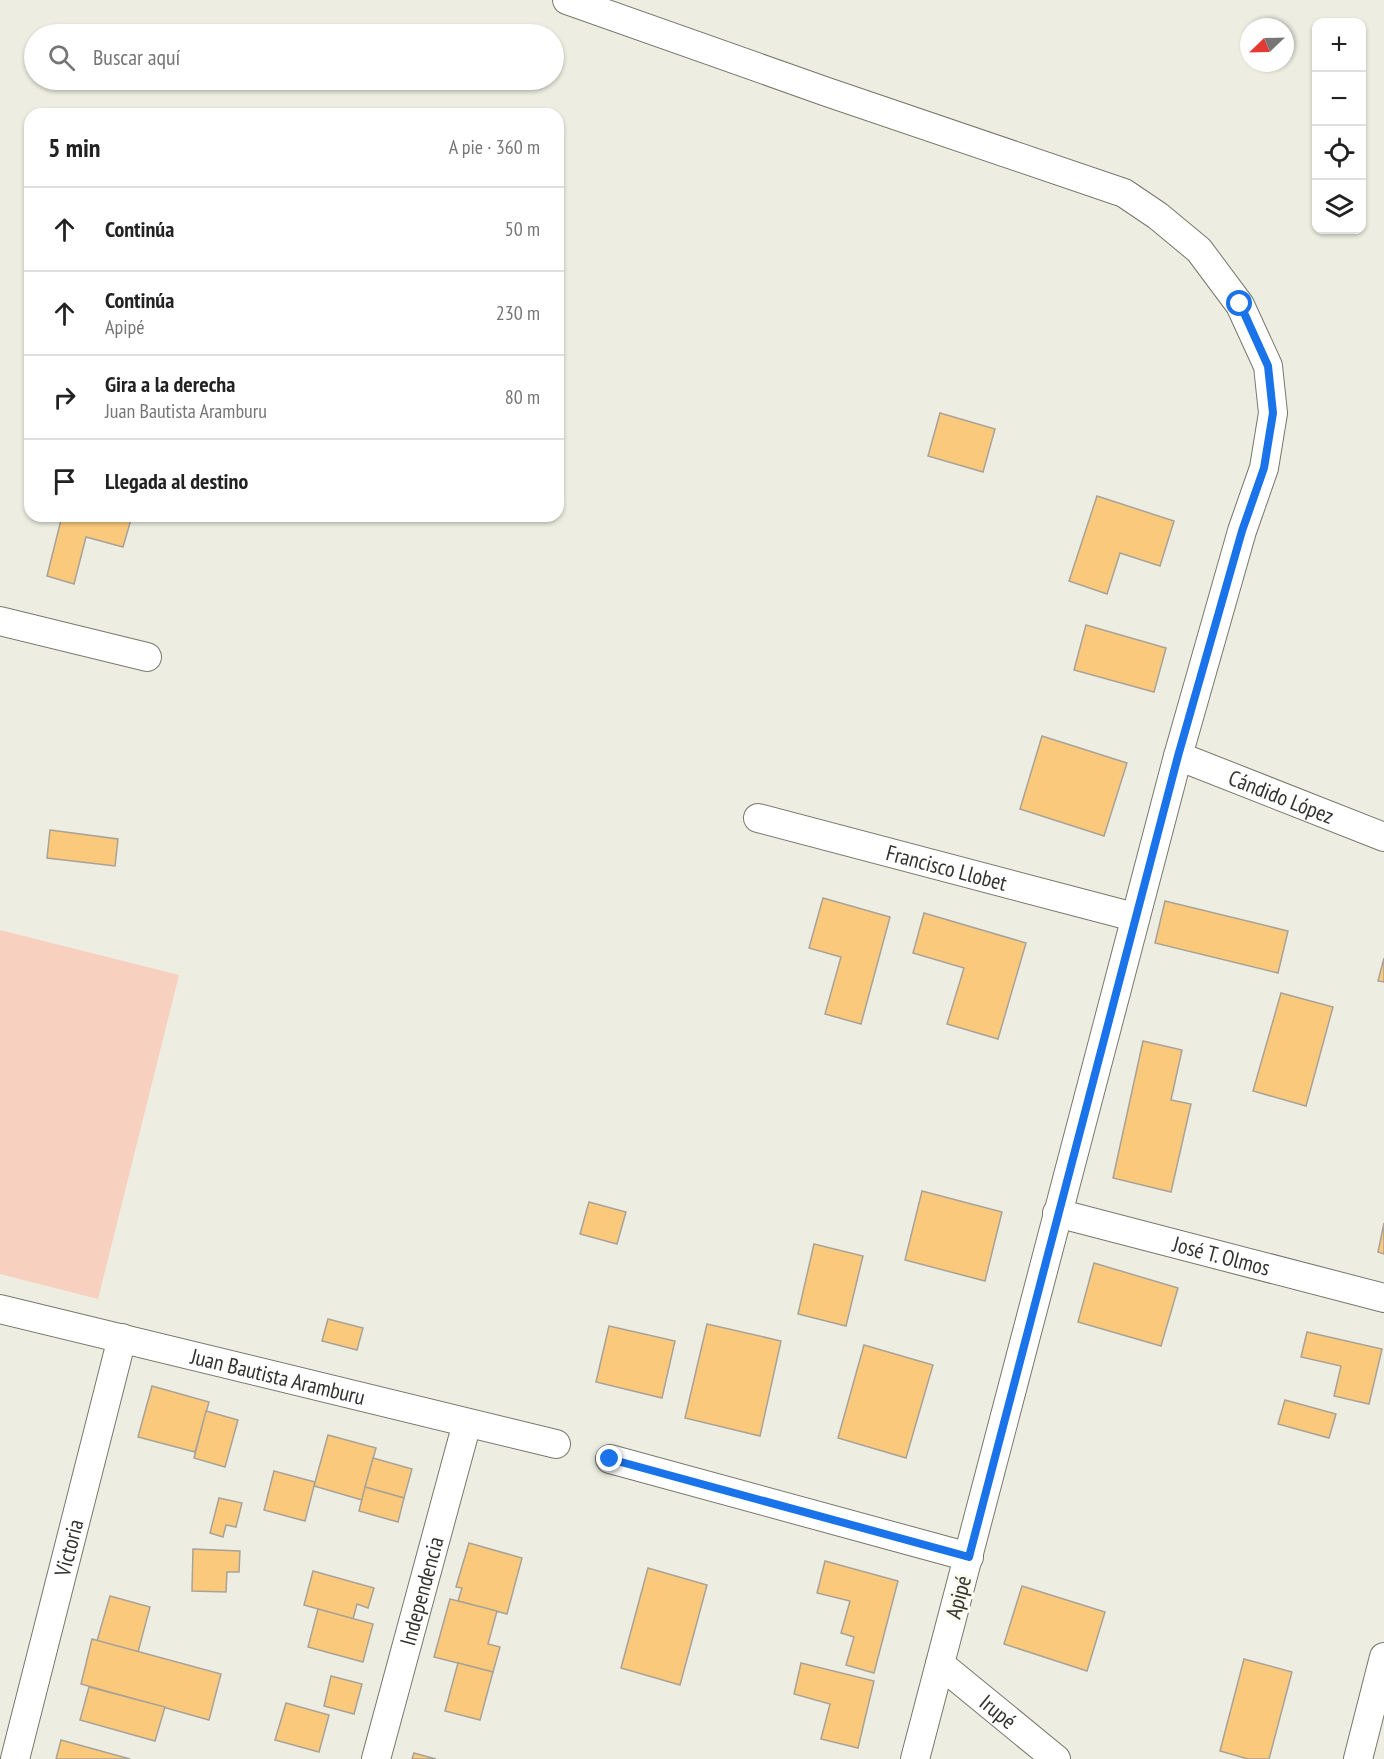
<!DOCTYPE html>
<html lang="es">
<meta charset="utf-8">
<style>
body{margin:0;font-family:"PT Sans Narrow",sans-serif;background:#f2f2f2;color:#222}
.controls{position:absolute;right:18px;top:18px;display:grid;overflow:hidden;border-radius:12px;box-shadow:0 2px 4px #0004}
.controls button{width:54px;height:54px;display:grid;place-items:center;padding:0;border:0;border-bottom:2px solid #e0e0e0;background:#fff;color:#222;font:30px sans-serif}
.compass{position:absolute;left:1240px;top:18px;width:54px;height:54px;border-radius:50%;background:#fff;box-shadow:0 2px 4px #0004;rotate:247deg}
.stop{position:absolute;width:18px;height:18px;margin:-14px;border:4px solid #1a73e8;border-radius:50%;background:#fff}
.stop.end{background:#1a73e8;border-color:#fff;box-shadow:0 2px 6px #0008}
.list{margin:0;padding:0;list-style:none}
h2{display:flex;justify-content:space-between;align-items:center;height:78px;margin:0;padding:0 24px;font-size:26px}
h2 small{font-size:20px;font-weight:400;color:#767676}
.list li{display:grid;grid-template-columns:39px 1fr auto;gap:18px;align-items:center;box-sizing:border-box;height:84px;padding:0 24px;border-top:2px solid #e0e0e0}
.list b{display:block;font-size:22px;white-space:nowrap}
.list p{margin:0;font-size:20px;white-space:nowrap;color:#767676}
.list em{font-size:20px;font-style:normal;color:#767676}
.icon{flex:none;width:33px;height:33px;fill:none;stroke:currentColor;stroke-width:2;stroke-linecap:round;stroke-linejoin:round}
.map{position:relative;flex:none;width:1384px;height:1759px;overflow:hidden}
.search{position:absolute;background:#fff;box-shadow:0 2px 4px #0004;left:24px;top:24px;width:540px;height:66px;display:flex;align-items:center;gap:15px;box-sizing:border-box;padding:0 21px;border-radius:33px;color:#767676;font-size:22px}
.panel{position:absolute;background:#fff;box-shadow:0 2px 4px #0004;left:24px;top:108px;width:540px;height:414px;border-radius:18px}
.map>svg:first-child{display:block}
.green{fill:#f8d0bf}
.building{fill:#fbc97b;stroke:#a9a298;stroke-width:1.5}
.lines{fill:none;stroke-linecap:round;stroke-linejoin:round}
.minor-casing{stroke:#77786d;stroke-width:30}
.minor{stroke:#fff;stroke-width:28}
.route{stroke:#1a73e8;stroke-width:8}
.labels{text-anchor:middle;dominant-baseline:central;stroke-width:6;stroke-linejoin:round;paint-order:stroke}
.street-label{font-size:22px;fill:#33342f;stroke:#fafbee}
</style>
<div class="map">
<svg width="1384" height="1759" viewBox="0 0 1384 1759">
<rect width="100%" height="100%" fill="#edeee1"/>
<path class="green" d="M 0,930 L 179,975 L 98,1299 L 0,1274 Z"/>
<g class="building">
<path d="M 940,413 L 995,429 L 983,472 L 928,456 Z"/>
<path d="M 1097,496 L 1174,521 L 1160,566 L 1120,553 L 1107,594 L 1069,581 Z"/>
<path d="M 62,516 L 132,516 L 123,547 L 86,537 L 74,584 L 47,576 Z"/>
<path d="M 1086,625 L 1166,648 L 1154,692 L 1074,670 Z"/>
<path d="M 1042,736 L 1127,763 L 1104,836 L 1020,809 Z"/>
<path d="M 50,830 L 118,839 L 115,866 L 47,858 Z"/>
<path d="M 823,898 L 890,917 L 861,1024 L 825,1014 L 841,957 L 809,948 Z"/>
<path d="M 1165,901 L 1288,931 L 1278,973 L 1155,943 Z"/>
<path d="M 924,913 L 1026,943 L 998,1039 L 947,1024 L 964,968 L 913,953 Z"/>
<path d="M 1384,958 L 1384,982 L 1378,981 Z"/>
<path d="M 1281,993 L 1333,1007 L 1306,1106 L 1253,1091 Z"/>
<path d="M 1143,1041 L 1182,1050 L 1171,1100 L 1191,1104 L 1171,1192 L 1113,1178 Z"/>
<path d="M 922,1191 L 1002,1212 L 985,1281 L 905,1260 Z"/>
<path d="M 589,1202 L 626,1212 L 617,1244 L 580,1234 Z"/>
<path d="M 1384,1223 L 1384,1254 L 1378,1252 Z"/>
<path d="M 814,1244 L 863,1256 L 846,1326 L 798,1314 Z"/>
<path d="M 1094,1263 L 1178,1288 L 1161,1346 L 1078,1322 Z"/>
<path d="M 328,1319 L 363,1328 L 357,1350 L 322,1341 Z"/>
<path d="M 707,1324 L 781,1341 L 760,1436 L 685,1418 Z"/>
<path d="M 609,1326 L 675,1341 L 662,1398 L 596,1382 Z"/>
<path d="M 1307,1332 L 1382,1349 L 1369,1404 L 1334,1396 L 1341,1366 L 1301,1357 Z"/>
<path d="M 864,1345 L 933,1365 L 906,1458 L 838,1438 Z"/>
<path d="M 152,1386 L 209,1402 L 195,1452 L 138,1437 Z"/>
<path d="M 1285,1400 L 1336,1414 L 1329,1438 L 1278,1424 Z"/>
<path d="M 206,1411 L 238,1420 L 225,1467 L 194,1458 Z"/>
<path d="M 328,1435 L 376,1448 L 362,1500 L 314,1486 Z"/>
<path d="M 373,1458 L 412,1469 L 404,1498 L 365,1487 Z"/>
<path d="M 274,1471 L 315,1482 L 305,1521 L 264,1510 Z"/>
<path d="M 365,1487 L 404,1498 L 398,1522 L 359,1511 Z"/>
<path d="M 219,1498 L 242,1503 L 236,1527 L 226,1525 L 223,1537 L 210,1533 Z"/>
<path d="M 469,1543 L 522,1558 L 507,1614 L 458,1601 L 462,1588 L 456,1587 Z"/>
<path d="M 193,1549 L 240,1551 L 239,1572 L 227,1572 L 226,1592 L 192,1591 Z"/>
<path d="M 825,1561 L 898,1581 L 874,1673 L 846,1665 L 854,1637 L 841,1633 L 850,1601 L 817,1593 Z"/>
<path d="M 648,1568 L 707,1585 L 680,1685 L 621,1668 Z"/>
<path d="M 313,1571 L 374,1588 L 368,1608 L 357,1604 L 353,1619 L 304,1605 Z"/>
<path d="M 1022,1586 L 1105,1612 L 1087,1671 L 1004,1644 Z"/>
<path d="M 110,1596 L 150,1607 L 138,1652 L 97,1641 Z"/>
<path d="M 450,1599 L 497,1611 L 488,1644 L 500,1647 L 493,1672 L 434,1657 Z"/>
<path d="M 318,1609 L 373,1624 L 363,1662 L 308,1647 Z"/>
<path d="M 92,1639 L 221,1674 L 209,1720 L 81,1684 Z"/>
<path d="M 1244,1659 L 1292,1672 L 1269,1759 L 1248,1759 L 1220,1751 Z"/>
<path d="M 458,1663 L 493,1672 L 480,1720 L 445,1711 Z"/>
<path d="M 801,1663 L 874,1681 L 858,1748 L 821,1739 L 830,1704 L 794,1694 Z"/>
<path d="M 331,1676 L 362,1684 L 354,1714 L 324,1706 Z"/>
<path d="M 89,1687 L 165,1707 L 155,1741 L 80,1720 Z"/>
<path d="M 286,1703 L 329,1715 L 319,1752 L 275,1740 Z"/>
<path d="M 61,1740 L 130,1759 L 56,1759 Z"/>
<path d="M 414,1753 L 436,1759 L 412,1759 Z"/>
</g>
<g class="lines">
<g class="minor-casing">
<g id="minor">
<path d="M 567,0 L 827,92 L 1124,193 L 1158,216 L 1199,250 L 1240,305 L 1268,366 L 1273,413 L 1264,468 L 1242,531 L 1178,756 L 915,1759"/>
<path d="M 0,621 L 147,657"/>
<path id="s1" d="M 1178,756 L 1384,837"/>
<path id="s2" d="M 758,818 L 1134,917"/>
<path id="s3" d="M 1057,1213 L 1384,1298"/>
<path id="s4" d="M 0,1309 L 556,1444"/>
<path d="M 610,1459 L 969,1557"/>
<path id="s5" d="M 940,1664 L 1056,1759"/>
<path id="s6" d="M 15,1759 L 122,1338"/>
<path id="s7" d="M 376,1759 L 467,1423"/>
<path d="M 1358,1759 L 1384,1657"/>
</g>
</g>
<use href="#minor" class="minor"/>
</g>
<g class="lines">
<path class="route" d="M 610,1459 L 969,1557 L 1178,756 L 1242,531 L 1264,468 L 1273,413 L 1268,366 L 1240,304"/>
</g>
<g class="labels">
<g class="street-label">
<text stroke="none"><textPath href="#s1" startOffset="111">Cándido López</textPath></text>
<text stroke="none"><textPath href="#s2" startOffset="195">Francisco Llobet</textPath></text>
<text stroke="none"><textPath href="#s3" startOffset="170">José T. Olmos</textPath></text>
<text stroke="none"><textPath href="#s4" startOffset="286">Juan Bautista Aramburu</textPath></text>
<text stroke="none"><textPath href="#s6" startOffset="218">Victoria</textPath></text>
<text stroke="none"><textPath href="#s7" startOffset="174">Independencia</textPath></text>
<text transform="translate(958 1597) rotate(-75)">Apipé</text>
<text stroke="none"><textPath href="#s5" startOffset="75">Irupé</textPath></text>
</g>
</g>
</svg>
<div class="controls">
<button>+</button>
<button>−</button>
<button><svg class="icon" aria-label="locate" viewBox="0 0 24 24"><circle cx="12" cy="12" r="6"/><path d="M12 2v4M12 18v4M2 12h4M18 12h4"/></svg></button>
<button><svg class="icon" aria-label="layers" viewBox="0 0 24 24"><path d="M12 4l9 5-9 5-9-5zM3 14l9 5 9-5"/></svg></button>
</div>
<svg class="compass" viewBox="-18 -18 36 36"><path d="M0-13l5 13h-10z" fill="#e53935"/><path d="M0 13l5-13h-10z" fill="#767676"/></svg>
<div class="stop" style="left:1240px;top:304px"></div>
<div class="stop end" style="left:610px;top:1459px"></div>
<div class="search"><svg class="icon" aria-label="search" viewBox="0 0 24 24"><circle cx="10" cy="10" r="6"/><path d="M15 15l6 6"/></svg>Buscar aquí</div>
<section class="panel">
<h2>5 min<small>A pie · 360 m</small></h2>
<ul class="list">
<li><svg class="icon" aria-label="ahead" viewBox="0 0 24 24"><path d="M12 20V5M6 11l6-6 6 6"/></svg><div><b>Continúa</b></div><em>50 m</em></li>
<li><svg class="icon" aria-label="ahead" viewBox="0 0 24 24"><path d="M12 20V5M6 11l6-6 6 6"/></svg><div><b>Continúa</b><p>Apipé</p></div><em>230 m</em></li>
<li><svg class="icon" aria-label="right" viewBox="0 0 24 24"><path d="M7 20v-9h11M14 6l5 5-5 5"/></svg><div><b>Gira a la derecha</b><p>Juan Bautista Aramburu</p></div><em>80 m</em></li>
<li><svg class="icon" aria-label="arrive" viewBox="0 0 24 24"><path d="M6 21V4h12l-3 4 3 4H6"/></svg><div><b>Llegada al destino</b></div></li>
</ul>
</section>
</div>
